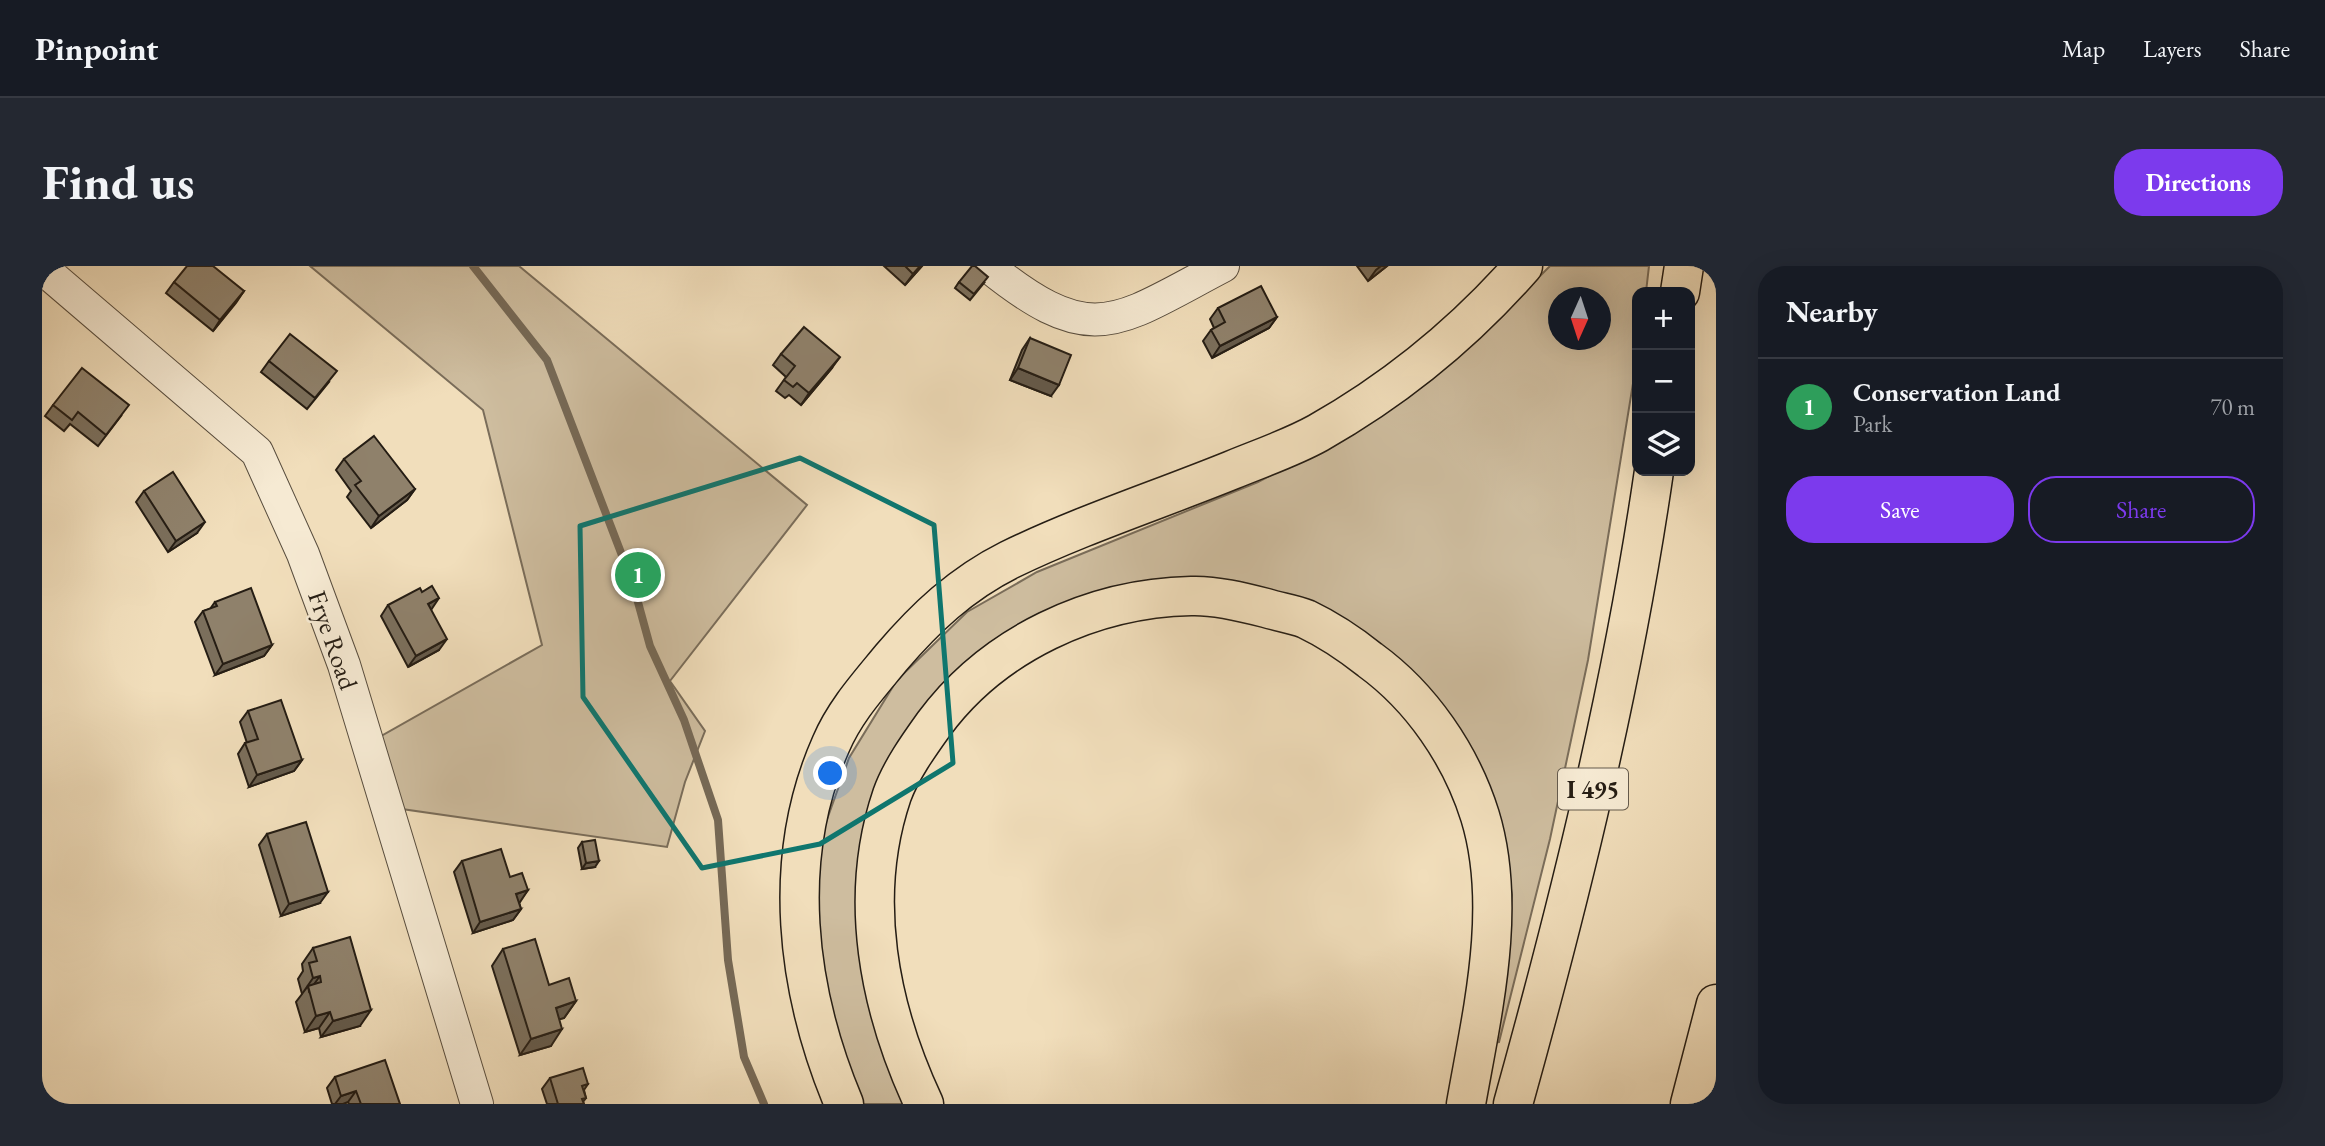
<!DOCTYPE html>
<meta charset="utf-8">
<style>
body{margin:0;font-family:"EB Garamond",serif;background:#242831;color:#f1f3f6}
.controls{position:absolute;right:21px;top:21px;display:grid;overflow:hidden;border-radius:14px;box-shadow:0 7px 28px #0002}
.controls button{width:63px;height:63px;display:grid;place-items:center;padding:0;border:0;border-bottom:2px solid #363941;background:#171b24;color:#f1f3f6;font:35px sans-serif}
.compass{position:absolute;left:1506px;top:21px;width:63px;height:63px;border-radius:50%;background:#171b24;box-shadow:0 7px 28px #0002;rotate:183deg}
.you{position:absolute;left:789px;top:508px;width:24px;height:24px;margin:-18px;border:5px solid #fff;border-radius:50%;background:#1a73e8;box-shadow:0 0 0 10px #1a73e833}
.badge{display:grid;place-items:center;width:46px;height:46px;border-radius:50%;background:#7c3aed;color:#fff;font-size:23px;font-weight:700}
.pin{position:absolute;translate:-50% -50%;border:4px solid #fff;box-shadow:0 2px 7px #0006}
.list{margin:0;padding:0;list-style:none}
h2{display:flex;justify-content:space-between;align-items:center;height:91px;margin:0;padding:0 28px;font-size:30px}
h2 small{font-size:23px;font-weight:400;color:#9ea1a6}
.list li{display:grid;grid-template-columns:46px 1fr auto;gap:21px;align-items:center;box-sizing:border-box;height:98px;padding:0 28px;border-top:2px solid #363941}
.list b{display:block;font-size:26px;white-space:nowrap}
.list p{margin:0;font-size:23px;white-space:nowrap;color:#9ea1a6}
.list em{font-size:23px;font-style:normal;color:#9ea1a6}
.actions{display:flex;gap:14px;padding:21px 28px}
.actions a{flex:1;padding:16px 0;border:2px solid #7c3aed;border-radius:28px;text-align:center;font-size:24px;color:#7c3aed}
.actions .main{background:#7c3aed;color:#fff}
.icon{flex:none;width:38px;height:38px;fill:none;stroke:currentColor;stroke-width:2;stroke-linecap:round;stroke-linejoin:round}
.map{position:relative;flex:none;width:1674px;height:838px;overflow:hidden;border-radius:28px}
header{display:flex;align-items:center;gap:42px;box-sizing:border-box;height:98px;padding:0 35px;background:#171b24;border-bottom:2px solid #363941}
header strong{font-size:33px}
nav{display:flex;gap:38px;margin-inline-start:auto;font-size:24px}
.intro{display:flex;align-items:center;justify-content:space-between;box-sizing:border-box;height:168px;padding:0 42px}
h1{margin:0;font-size:49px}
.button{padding:18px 32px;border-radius:28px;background:#7c3aed;color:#fff;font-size:24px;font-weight:700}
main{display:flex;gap:42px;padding:0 42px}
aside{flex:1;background:#171b24;border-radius:28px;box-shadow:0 7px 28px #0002}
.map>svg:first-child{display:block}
.green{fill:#cebd9f;stroke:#7a6d5a;stroke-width:2;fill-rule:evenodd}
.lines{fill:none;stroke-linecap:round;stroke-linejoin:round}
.stream{stroke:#766956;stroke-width:8}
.minor-casing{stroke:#584d3e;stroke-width:34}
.motorway-casing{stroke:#251d14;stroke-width:41}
.minor{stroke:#f6ead3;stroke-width:32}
.motorway{stroke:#f1debb;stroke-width:38}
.wall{fill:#7b6f5c;stroke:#251d14;stroke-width:2}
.shaded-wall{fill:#645a4b;stroke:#251d14;stroke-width:2}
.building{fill:#8f816b;stroke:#251d14;stroke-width:2}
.marked{fill:none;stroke:#0f766e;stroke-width:5;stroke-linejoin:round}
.labels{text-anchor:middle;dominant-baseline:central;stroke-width:5;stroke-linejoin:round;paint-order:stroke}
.shield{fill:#f6ead3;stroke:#645a4d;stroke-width:2}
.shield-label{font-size:24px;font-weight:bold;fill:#251d14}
.street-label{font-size:26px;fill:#251d14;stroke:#f6ead3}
</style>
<header>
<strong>Pinpoint</strong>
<nav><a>Map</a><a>Layers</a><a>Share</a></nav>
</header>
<div class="intro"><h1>Find us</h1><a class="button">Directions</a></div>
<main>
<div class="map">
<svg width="1674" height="838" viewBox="0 0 1674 838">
<rect width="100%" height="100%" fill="#f1debb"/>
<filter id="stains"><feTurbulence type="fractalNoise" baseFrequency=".00286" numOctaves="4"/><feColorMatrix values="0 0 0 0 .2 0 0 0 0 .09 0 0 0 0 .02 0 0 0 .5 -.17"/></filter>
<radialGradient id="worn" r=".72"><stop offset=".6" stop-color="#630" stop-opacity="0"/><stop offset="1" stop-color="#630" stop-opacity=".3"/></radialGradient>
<g class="green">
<path d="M 268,0 L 477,0 L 765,239 L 628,415 L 663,465 L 643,516 L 625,581 L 360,543 L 334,473 L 500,379 L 441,144 Z"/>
<path d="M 1508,0 L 1607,0 L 1604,26 L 1595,26 L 1595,93 L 1546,394 L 1508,573 L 1457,776 L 1450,777 L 1464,704 L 1470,629 L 1460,568 L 1435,502 L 1224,332 L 979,367 L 833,563 L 864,838 L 813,838 L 796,795 L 771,642 L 778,573 L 807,492 L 855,414 L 925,346 L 995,306 L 1216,216 L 1280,182 L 1432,76 ZM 1517,32 L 1559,32 L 1559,74 L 1517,74 Z"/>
</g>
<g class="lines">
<path class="stream" d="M 431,0 L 505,94 L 591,318 L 608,380 L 642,454 L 676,554 L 686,694 L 702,791 L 722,838"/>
<g class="minor-casing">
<g id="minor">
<path d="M 946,0 C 1051,85 1074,56 1181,0"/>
<path d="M 0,2 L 215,186 L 261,288 L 302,399 L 435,838"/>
</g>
</g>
<g class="motorway-casing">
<g id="motorway">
<path d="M 1638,26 L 1642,0"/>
<path d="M 802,838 C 754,724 738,593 789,478 C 803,445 827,419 849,392 C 883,352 919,318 967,294 C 1039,259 1116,234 1190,204 C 1219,192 1249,182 1276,167 C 1352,124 1423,66 1481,0"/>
<path d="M 882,838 C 837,742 815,632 850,529 C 859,504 877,479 892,458 C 951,378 1050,332 1149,330 C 1173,329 1201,336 1224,342 C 1237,346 1252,348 1264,353 C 1287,364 1308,378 1328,394 C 1379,431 1419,489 1438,550 C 1466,641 1440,747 1424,838"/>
<path d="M 1471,838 C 1529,630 1581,419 1612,205"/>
<path d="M 1648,838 L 1674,738"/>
</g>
</g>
<use href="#minor" class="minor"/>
<use href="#motorway" class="motorway"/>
</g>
<g class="wall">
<path d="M 842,0 L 880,0 L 863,19 Z"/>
<path d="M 1315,0 L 1345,0 L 1326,15 Z"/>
<path d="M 132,16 L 202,25 L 171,65 L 124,27 Z"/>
<path d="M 917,16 L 942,17 L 928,34 L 913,22 Z"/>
<path d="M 1176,42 L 1235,51 L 1227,62 L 1170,92 L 1161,75 L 1169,64 L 1172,62 L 1168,53 Z"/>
<path d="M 988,72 L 1009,130 L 968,114 L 980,84 Z"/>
<path d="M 739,88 L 790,102 L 759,139 L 747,129 L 743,132 L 734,125 L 744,111 L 731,99 Z"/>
<path d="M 227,95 L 287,116 L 265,143 L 219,106 Z"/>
<path d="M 11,139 L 79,150 L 56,180 L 28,158 L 22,165 L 3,150 Z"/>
<path d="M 302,193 L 373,223 L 365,234 L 329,262 L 305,231 L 309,225 L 294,204 Z"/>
<path d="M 102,225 L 155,267 L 126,286 L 94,236 Z"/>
<path d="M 173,336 L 230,379 L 222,390 L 173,409 L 153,356 L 161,345 L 168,343 Z"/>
<path d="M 346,339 L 389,344 L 397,384 L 366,401 L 339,350 Z"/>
<path d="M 206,445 L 260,494 L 252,505 L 207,521 L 196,488 L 203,477 L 205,477 L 198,456 Z"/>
<path d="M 225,568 L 278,637 L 239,650 L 217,579 Z"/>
<path d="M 540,576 L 553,601 L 540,603 L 536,582 Z"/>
<path d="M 420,595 L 468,611 L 486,624 L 477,636 L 479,643 L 471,654 L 431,667 L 412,606 Z"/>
<path d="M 271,682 L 318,760 L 279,771 L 277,762 L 263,766 L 254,736 L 260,728 L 256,713 L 261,705 L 260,698 Z"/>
<path d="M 461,683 L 507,719 L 534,735 L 522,752 L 517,753 L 509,780 L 478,789 L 450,700 Z"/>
<path d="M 293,811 L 358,838 L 307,838 L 306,836 L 301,838 L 290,838 L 285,822 Z"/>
<path d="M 508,812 L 546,818 L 542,824 L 544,832 L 541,836 L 542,838 L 505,838 L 500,823 Z"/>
</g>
<g class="shaded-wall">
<path d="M 878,0 L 880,0 L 863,19 L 871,8 Z"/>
<path d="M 1339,0 L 1345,0 L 1326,15 L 1334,4 Z"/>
<path d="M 202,25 L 194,37 L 171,65 L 178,54 Z"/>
<path d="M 1235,51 L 1227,62 L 1170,92 L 1178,80 Z"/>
<path d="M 798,91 L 790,102 L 759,139 L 767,127 Z"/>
<path d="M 976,102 L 1017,119 L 1009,130 L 968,114 Z"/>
<path d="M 373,223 L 365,234 L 329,262 L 337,250 Z"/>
<path d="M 163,256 L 155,267 L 126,286 L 134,275 Z"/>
<path d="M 397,332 L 389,344 L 386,338 Z"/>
<path d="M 405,373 L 397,384 L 366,401 L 374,390 Z"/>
<path d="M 230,379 L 222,390 L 173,409 L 181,398 Z"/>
<path d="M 260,494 L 252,505 L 207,521 L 215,509 Z"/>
<path d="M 557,595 L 553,601 L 540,603 L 544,597 Z"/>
<path d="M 486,624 L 478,636 L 466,639 L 474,628 Z"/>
<path d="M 286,626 L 278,637 L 239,650 L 247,638 Z"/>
<path d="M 479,643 L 471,654 L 431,667 L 438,656 Z"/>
<path d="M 278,710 L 267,725 L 266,720 L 260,728 L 271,712 Z"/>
<path d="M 534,735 L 522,752 L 502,758 L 514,742 Z"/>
<path d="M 329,744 L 318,760 L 279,771 L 291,755 Z"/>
<path d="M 288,746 L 277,762 L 263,766 L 274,750 Z"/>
<path d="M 520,763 L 509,780 L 478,789 L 489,773 Z"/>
<path d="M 314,825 L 306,836 L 301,838 L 293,838 L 299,830 Z"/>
</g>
<g class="building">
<path d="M 145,0 L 171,0 L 202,25 L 178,54 L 132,16 Z"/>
<path d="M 863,0 L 878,0 L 871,8 Z"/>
<path d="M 930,0 L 933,0 L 946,11 L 932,28 L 917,16 Z"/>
<path d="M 1219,20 L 1235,51 L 1178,80 L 1169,64 L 1183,56 L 1176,42 Z"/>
<path d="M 762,61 L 798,91 L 767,127 L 755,117 L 751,121 L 742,114 L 753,100 L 739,88 Z"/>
<path d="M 248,68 L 295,105 L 273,132 L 227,95 Z"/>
<path d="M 988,72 L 1029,89 L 1017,119 L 976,102 Z"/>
<path d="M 40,102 L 87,139 L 64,169 L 36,146 L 30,154 L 11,139 Z"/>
<path d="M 332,170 L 373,223 L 337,250 L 313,219 L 319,215 L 302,193 Z"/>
<path d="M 131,206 L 163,256 L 134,275 L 102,225 Z"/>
<path d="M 390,320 L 397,332 L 386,338 L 405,373 L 374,390 L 346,339 L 378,322 L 380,326 Z"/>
<path d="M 209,322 L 230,379 L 181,398 L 161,345 L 175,340 L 173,336 Z"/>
<path d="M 239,434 L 260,494 L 215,509 L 203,477 L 216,473 L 206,445 Z"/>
<path d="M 264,556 L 286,626 L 247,638 L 225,568 Z"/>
<path d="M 553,574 L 557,595 L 544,597 L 540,576 Z"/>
<path d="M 459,583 L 468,611 L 480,607 L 486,624 L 474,628 L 479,643 L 438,656 L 420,595 Z"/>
<path d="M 308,671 L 329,744 L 291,755 L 288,746 L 274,750 L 266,720 L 279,716 L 278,710 L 271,712 L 267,697 L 275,695 L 271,682 Z"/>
<path d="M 493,673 L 507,719 L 527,712 L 534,735 L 514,742 L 520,763 L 489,773 L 461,683 Z"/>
<path d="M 343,794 L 358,838 L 319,838 L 314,825 L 299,830 L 293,811 Z"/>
<path d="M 541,802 L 546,818 L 540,820 L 544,832 L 540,833 L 542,838 L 516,838 L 508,812 Z"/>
</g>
<path class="marked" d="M 758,192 L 892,259 L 911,497 L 778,578 L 660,602 L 541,431 L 538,260 Z"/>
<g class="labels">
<rect class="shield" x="1516" y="502.5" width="70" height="41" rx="5"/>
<g class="shield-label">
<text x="1551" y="523">I 495</text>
</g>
<g class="street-label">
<text transform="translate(291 374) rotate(71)">Frye Road</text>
</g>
</g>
<rect width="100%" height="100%" filter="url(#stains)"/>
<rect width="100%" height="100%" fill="url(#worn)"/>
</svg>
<div class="controls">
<button>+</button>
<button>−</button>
<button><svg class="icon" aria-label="layers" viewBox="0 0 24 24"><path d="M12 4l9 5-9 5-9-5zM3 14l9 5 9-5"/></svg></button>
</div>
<svg class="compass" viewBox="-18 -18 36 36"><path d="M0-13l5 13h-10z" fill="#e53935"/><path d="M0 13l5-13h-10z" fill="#9ea1a6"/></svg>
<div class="you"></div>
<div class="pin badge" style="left:596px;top:309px;background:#2e9e5b">1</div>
</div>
<aside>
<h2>Nearby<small></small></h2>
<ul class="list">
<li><span class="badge" style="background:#2e9e5b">1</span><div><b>Conservation Land</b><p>Park</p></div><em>70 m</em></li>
</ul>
<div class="actions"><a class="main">Save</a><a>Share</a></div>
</aside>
</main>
